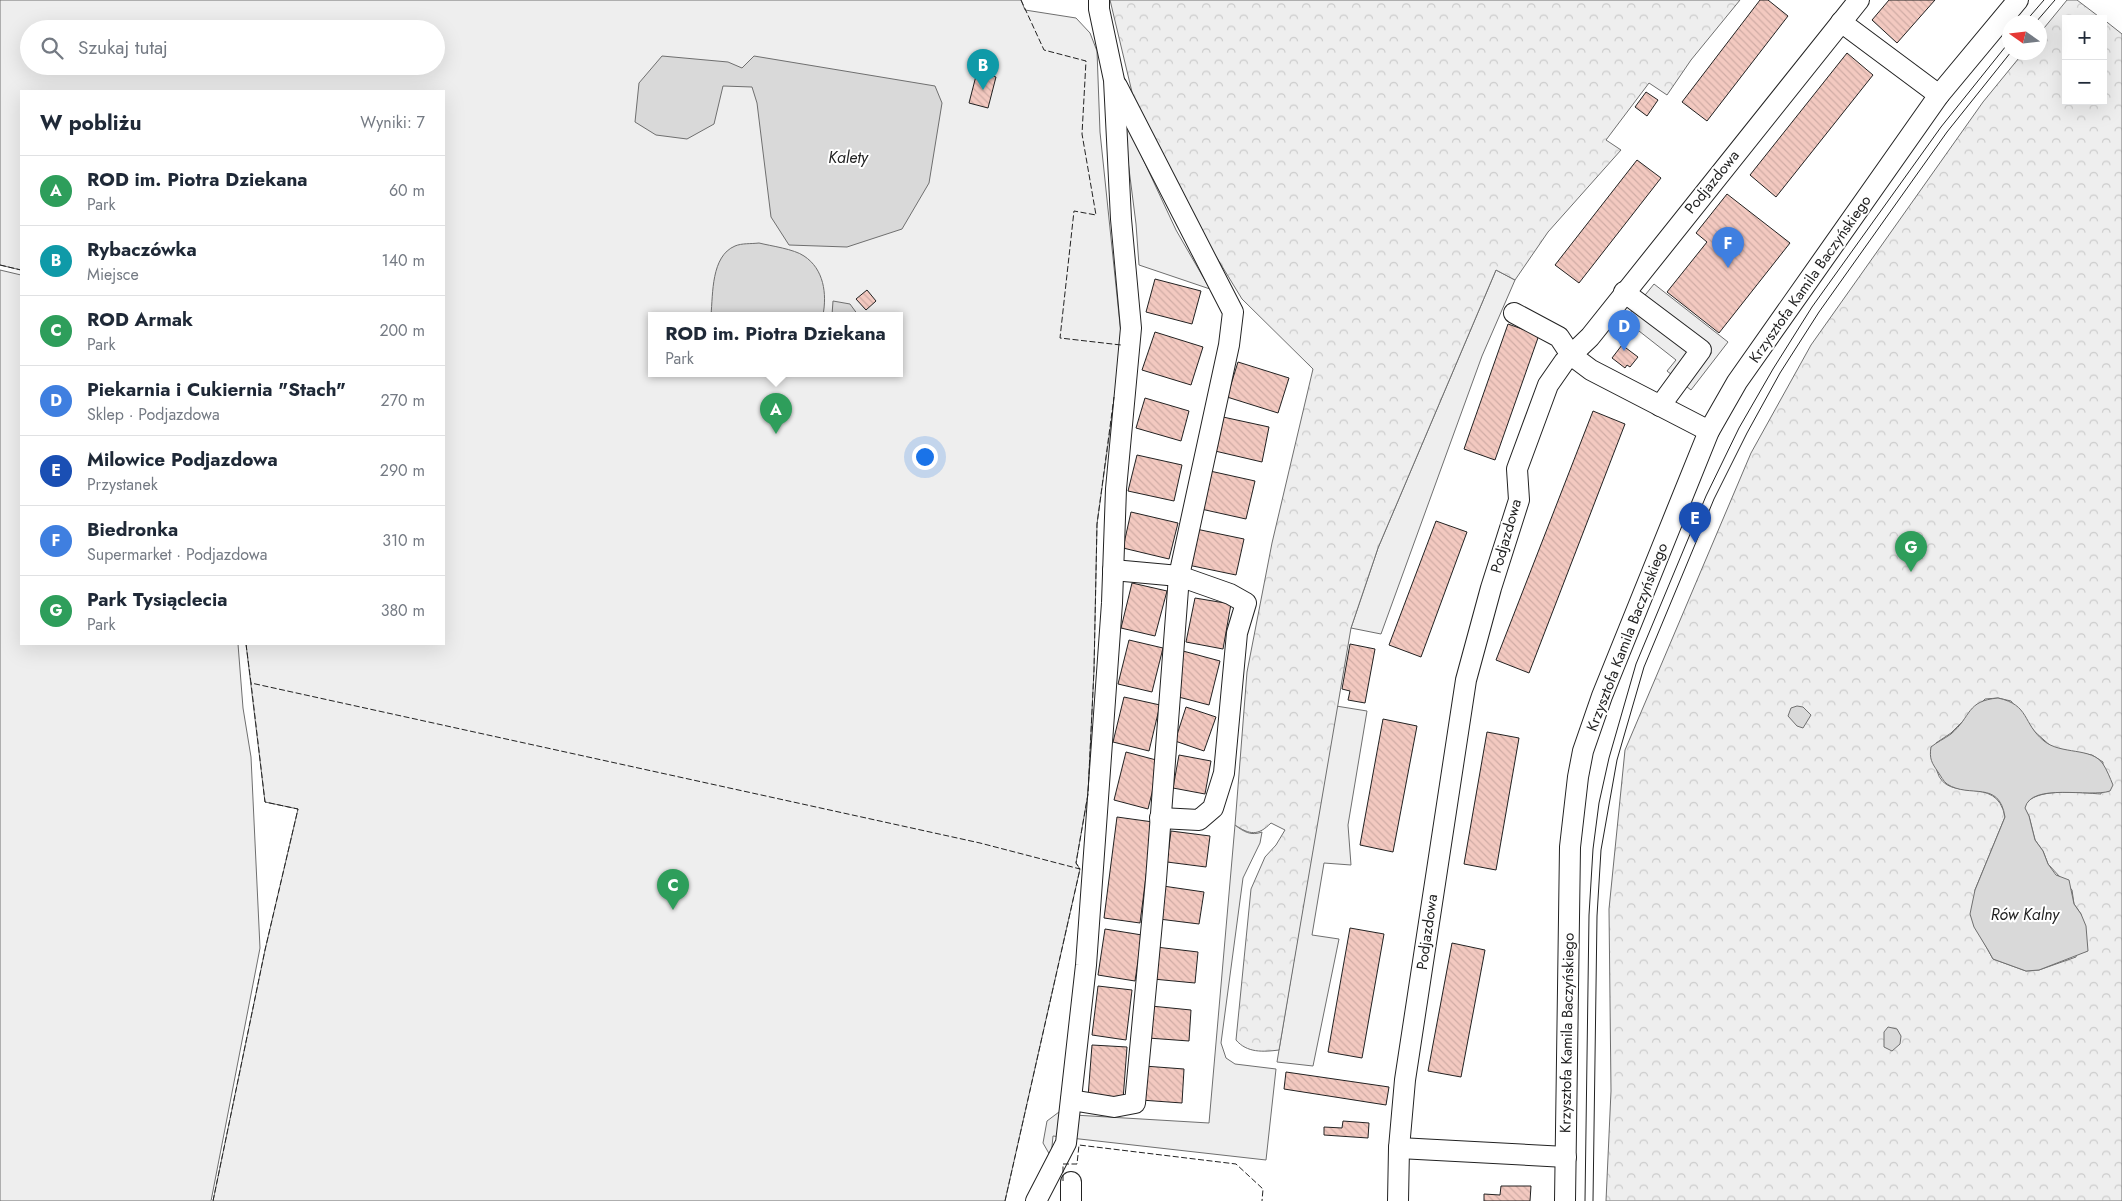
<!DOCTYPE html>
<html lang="pl">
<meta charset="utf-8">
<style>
body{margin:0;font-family:Jost,sans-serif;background:#f2f2f3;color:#1f2937}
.controls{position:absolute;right:15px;top:15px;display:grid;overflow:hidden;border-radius:0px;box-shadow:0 5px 20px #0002}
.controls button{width:45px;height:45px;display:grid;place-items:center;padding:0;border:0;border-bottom:1px solid #e0e1e3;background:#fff;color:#1f2937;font:25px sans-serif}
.compass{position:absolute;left:2002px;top:15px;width:45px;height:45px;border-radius:50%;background:#fff;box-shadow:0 5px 20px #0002;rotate:284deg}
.you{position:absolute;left:924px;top:456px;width:18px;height:18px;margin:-12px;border:4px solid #fff;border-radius:50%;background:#1a73e8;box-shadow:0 0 0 8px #1a73e833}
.badge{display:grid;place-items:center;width:32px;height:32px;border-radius:50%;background:#c62828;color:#fff;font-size:16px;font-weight:700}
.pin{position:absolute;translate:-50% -41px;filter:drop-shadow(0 1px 2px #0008)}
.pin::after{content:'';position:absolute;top:26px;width:18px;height:15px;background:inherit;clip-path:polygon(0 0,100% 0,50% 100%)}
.popup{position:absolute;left:648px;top:312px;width:255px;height:65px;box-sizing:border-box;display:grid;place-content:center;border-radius:0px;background:#fff;filter:drop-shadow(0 1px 4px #0005);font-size:16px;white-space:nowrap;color:#747a83}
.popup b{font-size:19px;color:#1f2937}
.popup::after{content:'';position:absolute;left:50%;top:100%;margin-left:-10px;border:10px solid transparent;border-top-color:#fff}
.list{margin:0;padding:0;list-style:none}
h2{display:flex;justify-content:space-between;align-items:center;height:65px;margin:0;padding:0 20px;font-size:21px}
h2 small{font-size:16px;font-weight:400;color:#747a83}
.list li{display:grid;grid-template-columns:32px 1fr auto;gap:15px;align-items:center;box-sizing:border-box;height:70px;padding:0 20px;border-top:1px solid #e0e1e3}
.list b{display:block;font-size:19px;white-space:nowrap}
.list p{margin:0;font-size:16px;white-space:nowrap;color:#747a83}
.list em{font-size:16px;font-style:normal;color:#747a83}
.icon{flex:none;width:28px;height:28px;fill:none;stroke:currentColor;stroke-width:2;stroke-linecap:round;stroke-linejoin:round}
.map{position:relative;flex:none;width:2122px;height:1201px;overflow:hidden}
.search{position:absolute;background:#fff;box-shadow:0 5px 20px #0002;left:20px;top:20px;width:425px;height:55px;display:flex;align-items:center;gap:12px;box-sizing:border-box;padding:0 18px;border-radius:28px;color:#747a83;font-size:19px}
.panel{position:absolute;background:#fff;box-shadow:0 5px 20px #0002;left:20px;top:90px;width:425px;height:555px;border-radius:0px}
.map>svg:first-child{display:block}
.green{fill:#eee;stroke:#6f6f6f;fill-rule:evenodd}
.forest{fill:url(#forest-crowns);stroke:#6f6f6f;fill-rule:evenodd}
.parking{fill:#ededed;stroke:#6f6f6f}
.water{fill:#d9d9d9;stroke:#6f6f6f}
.building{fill:url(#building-back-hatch);stroke:#222}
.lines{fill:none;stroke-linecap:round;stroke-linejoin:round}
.minor-casing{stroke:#222;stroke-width:22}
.minor{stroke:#fff;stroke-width:20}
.tram{stroke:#222;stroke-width:1}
.fence{stroke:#222;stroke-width:1;stroke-dasharray:6 2.5;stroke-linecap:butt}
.labels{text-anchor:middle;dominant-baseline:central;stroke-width:4;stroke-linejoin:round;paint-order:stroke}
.street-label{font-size:15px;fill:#222;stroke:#fff}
.water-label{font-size:16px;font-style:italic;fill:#222;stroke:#fff}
</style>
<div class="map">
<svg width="2122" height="1201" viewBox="0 0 2122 1201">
<defs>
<pattern id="forest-crowns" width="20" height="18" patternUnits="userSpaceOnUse" patternTransform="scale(1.25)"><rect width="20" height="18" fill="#eee"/><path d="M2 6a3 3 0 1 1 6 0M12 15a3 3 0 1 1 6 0" fill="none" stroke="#ccc"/></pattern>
<pattern id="building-back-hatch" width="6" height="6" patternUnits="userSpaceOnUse" patternTransform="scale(1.25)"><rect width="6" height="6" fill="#f3c9c0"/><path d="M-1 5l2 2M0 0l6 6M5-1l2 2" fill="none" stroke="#d0aca5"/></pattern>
</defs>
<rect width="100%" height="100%" fill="#fff"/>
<g class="green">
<path d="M 0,0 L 1021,0 L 1025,10 L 1076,18 L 1090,33 L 1097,51 L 1100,132 L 1122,344 L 1097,524 L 1094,670 L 1088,794 L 1076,863 L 1080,869 L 1005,1201 L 213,1201 L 265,950 L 298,809 L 265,802 L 246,644 L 444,644 L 444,91 L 21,91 L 21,270 L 0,265 ZM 29,29 L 436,29 L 436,66 L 29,66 ZM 652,315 L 900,315 L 900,373 L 652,373 Z"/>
<path d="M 1122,114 L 1176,230 L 1210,289 L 1139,265 L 1136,224 Z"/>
<path d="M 0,270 L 21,275 L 21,644 L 238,644 L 243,708 L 251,757 L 260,948 L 211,1201 L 0,1201 Z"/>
<path d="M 1496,270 L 1515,280 L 1482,356 L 1381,634 L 1351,628 L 1378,548 Z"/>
<path d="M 1336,706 L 1367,711 L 1348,825 L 1351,865 L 1324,863 L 1312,935 L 1339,939 L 1313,1066 L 1277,1062 Z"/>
<path d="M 1235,825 C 1244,832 1251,836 1262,832 L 1260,843 L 1243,878 L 1221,1043 L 1226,1058 L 1235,1064 L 1276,1069 L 1266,1160 L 1053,1136 L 1051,1157 L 1043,1143 L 1047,1121 L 1059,1112 L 1074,1115 L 1209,1123 Z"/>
</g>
<g class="forest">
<path d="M 1110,0 L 1740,0 L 1691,60 L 1667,95 L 1649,83 L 1606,140 L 1621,150 L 1548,232 L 1515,280 L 1496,270 L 1378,548 L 1351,628 L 1279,1050 C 1263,1052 1247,1053 1236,1040 L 1251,889 L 1265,857 L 1276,845 L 1285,830 L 1271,823 C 1258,836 1250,835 1235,825 L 1247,672 L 1272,543 L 1313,369 L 1242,299 L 1178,194 L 1137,113 Z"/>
<path d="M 2067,0 L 2077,0 L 2102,19 L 2066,19 L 2066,101 L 2103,101 L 2103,19 L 2122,34 L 2122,1201 L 1606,1201 L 1611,1091 L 1609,909 L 1625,750 L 1751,453 L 1811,345 L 1983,102 L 2023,53 L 2040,52 L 2040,33 ZM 1998,698 L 2011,701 L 2034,731 L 2054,749 L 2092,755 L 2103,762 L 2101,794 C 2083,793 2030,786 2024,808 L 2029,816 L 2035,840 L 2043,851 L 2048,864 L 2072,890 L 2074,904 L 2081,914 L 2076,957 L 2039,970 L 2026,971 L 1993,959 L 1988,950 L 1982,939 L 1975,890 L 2005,817 C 1997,772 1947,806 1937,771 C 1935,763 1936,751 1936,743 L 1951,733 L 1985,699 Z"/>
</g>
<path class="parking" d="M 1654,284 L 1728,342 L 1691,390 L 1667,371 L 1676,360 L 1625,320 Z"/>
<g class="water">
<path d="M 662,56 L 728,62 L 742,68 L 754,56 L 935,86 L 942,103 L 929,183 L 902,229 L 847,247 L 789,245 L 771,217 L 757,103 L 752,87 L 723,86 L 714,124 L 687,139 L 656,135 L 635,122 L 639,83 Z"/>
<path d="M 759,243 C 771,246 794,249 804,256 C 824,269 827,294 823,315 L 711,315 C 713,294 711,256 735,246 C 742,243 751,244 759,243 Z"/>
<path d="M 833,301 L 850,304 L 858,315 L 832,315 Z"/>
<path d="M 1998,698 C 2030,705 2022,723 2044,741 C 2061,755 2092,747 2103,764 C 2107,770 2110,778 2113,785 L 2110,791 C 2090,798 2031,782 2025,808 L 2029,816 L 2035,840 L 2043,851 L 2048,864 L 2056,875 L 2069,880 L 2074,904 L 2081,914 L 2086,926 L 2088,951 L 2039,970 L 2026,971 L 1993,959 L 1988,950 L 1974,927 L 1970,914 L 1975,890 L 2005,817 C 1999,779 1970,799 1947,784 C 1943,781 1941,776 1938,772 C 1932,763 1929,759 1931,747 C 1937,742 1944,739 1951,734 C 1972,716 1966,701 1998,698 Z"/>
<path d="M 1797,706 L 1803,707 L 1811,715 L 1803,728 L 1797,726 L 1788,716 L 1791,708 Z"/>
<path d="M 1888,1027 L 1897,1029 L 1901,1036 L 1900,1044 L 1892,1051 L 1884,1047 L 1884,1032 Z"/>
</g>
<g class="building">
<path d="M 1760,0 L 1768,0 L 1788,16 L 1707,121 L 1682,102 Z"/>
<path d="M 1889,0 L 1935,0 L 1897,43 L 1872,20 Z"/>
<path d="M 1847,53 L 1873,75 L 1776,197 L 1750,175 Z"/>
<path d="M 977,72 L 996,77 L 988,108 L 969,103 Z"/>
<path d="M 1646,92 L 1658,100 L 1647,116 L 1635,107 Z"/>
<path d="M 1637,160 L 1661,178 L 1579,283 L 1555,265 Z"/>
<path d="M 1727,194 L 1790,243 L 1719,333 L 1667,292 L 1707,242 L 1696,233 Z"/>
<path d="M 1155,279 L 1201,291 L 1192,324 L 1146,312 Z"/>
<path d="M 867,290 L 876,301 L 866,310 L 856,299 Z"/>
<path d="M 1508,324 L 1539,335 L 1495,460 L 1464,449 Z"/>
<path d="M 1155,332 L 1203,347 L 1191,385 L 1142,370 Z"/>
<path d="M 1622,345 L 1638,357 L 1630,367 L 1627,365 L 1625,368 L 1612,358 Z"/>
<path d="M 1238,362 L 1289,378 L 1278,413 L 1227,397 Z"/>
<path d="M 1145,398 L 1189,411 L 1181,441 L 1136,428 Z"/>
<path d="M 1593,411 L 1625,424 L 1529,673 L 1496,660 Z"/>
<path d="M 1223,417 L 1269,427 L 1262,462 L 1215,451 Z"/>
<path d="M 1137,455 L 1182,465 L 1174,501 L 1128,491 Z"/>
<path d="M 1210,471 L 1255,481 L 1246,519 L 1201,509 Z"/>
<path d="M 1131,512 L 1178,523 L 1169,559 L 1123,548 Z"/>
<path d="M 1436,521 L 1467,532 L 1421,657 L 1389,645 Z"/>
<path d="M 1196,529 L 1244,539 L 1236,575 L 1188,565 Z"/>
<path d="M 1132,583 L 1167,591 L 1155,636 L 1121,628 Z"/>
<path d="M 1195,598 L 1231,604 L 1223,649 L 1186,642 Z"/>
<path d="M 1129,640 L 1163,648 L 1152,692 L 1118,684 Z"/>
<path d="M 1350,644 L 1375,649 L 1365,703 L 1348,700 L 1350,691 L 1342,689 Z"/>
<path d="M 1183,651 L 1220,661 L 1209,705 L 1171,695 Z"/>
<path d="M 1124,697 L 1160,705 L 1149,751 L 1113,742 Z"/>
<path d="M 1186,707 L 1216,717 L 1204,751 L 1175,741 Z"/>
<path d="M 1383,719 L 1417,726 L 1393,852 L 1360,845 Z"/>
<path d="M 1487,732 L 1519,738 L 1496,870 L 1464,864 Z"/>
<path d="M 1126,752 L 1160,761 L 1148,809 L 1114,800 Z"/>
<path d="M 1179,755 L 1211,761 L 1205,794 L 1173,788 Z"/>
<path d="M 1117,817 L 1153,822 L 1140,923 L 1104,918 Z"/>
<path d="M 1171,831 L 1210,836 L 1206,867 L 1167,862 Z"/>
<path d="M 1163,886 L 1204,892 L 1199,924 L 1159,919 Z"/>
<path d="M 1350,928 L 1384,934 L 1362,1058 L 1328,1052 Z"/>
<path d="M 1105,929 L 1142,935 L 1135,981 L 1098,975 Z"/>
<path d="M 1452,943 L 1485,950 L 1461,1077 L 1428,1071 Z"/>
<path d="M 1156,947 L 1198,952 L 1195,983 L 1153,979 Z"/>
<path d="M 1098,986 L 1132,990 L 1126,1040 L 1092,1035 Z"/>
<path d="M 1151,1006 L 1191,1010 L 1189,1041 L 1148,1038 Z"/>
<path d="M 1092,1045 L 1127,1047 L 1123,1100 L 1088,1097 Z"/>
<path d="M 1144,1066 L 1184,1069 L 1182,1103 L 1141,1100 Z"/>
<path d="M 1286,1072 L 1389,1087 L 1386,1105 L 1284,1089 Z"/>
<path d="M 1343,1121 L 1369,1123 L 1368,1138 L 1324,1135 L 1324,1127 L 1342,1128 Z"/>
<path d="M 1501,1186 L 1531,1186 L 1530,1201 L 1484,1201 L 1484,1194 L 1500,1195 Z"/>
</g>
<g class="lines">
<g class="minor-casing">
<g id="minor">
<path d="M 1841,22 L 1939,95"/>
<path d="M 1624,292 L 1701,350 L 1660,406"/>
<path d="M 1514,313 L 1559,337 L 1571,355 L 1591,370 L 1709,431"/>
<path d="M 1113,570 L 1179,576 L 1230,594 L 1246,603 L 1237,633 L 1224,773 L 1213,808 L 1199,820 L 1160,818"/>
<path d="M 1071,1100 L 1114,1107 L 1135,1103 L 1156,880 L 1179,576 L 1229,345 L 1233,312 L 1117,86"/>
<path d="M 1399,1148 L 1566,1157"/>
<path d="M 1036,1201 L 1066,1143 L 1086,965 L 1112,603 L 1116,489 L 1131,328 L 1121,219 L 1114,80 L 1099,9 L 1099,0"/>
<path d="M 1071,1201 L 1071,1182"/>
<path d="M 1398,1201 L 1399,1148 L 1405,1080 L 1466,680 L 1491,588 L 1519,500 L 1517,469 L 1548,385 L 1564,362 L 1590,337 L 1859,0"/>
<path d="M 1565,1201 L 1570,847 L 1578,777 L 1583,751 L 1602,696 L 1669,530 L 1709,431 L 1737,382 L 1939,95 L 2018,0"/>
</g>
</g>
<use href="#minor" class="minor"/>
<g class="tram">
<path d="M 2025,22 L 2044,0"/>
<path d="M 2036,22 L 2055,0"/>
<path d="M 1585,1201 L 1589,915 L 1593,849 L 1599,803 L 1609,758 L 1636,664 L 1706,496 L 1739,428 L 1773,369 L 1812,307 L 1941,127 L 2010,41"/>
<path d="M 1593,1201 L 1597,916 L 1601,850 L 1617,760 L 1644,667 L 1714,499 L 1747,433 L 1780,373 L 1819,312 L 1947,132 L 2011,52"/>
</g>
<g class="fence">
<path d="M 1021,0 L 1044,50 L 1086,61 L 1082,134 L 1096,215 L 1074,211 L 1060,338 L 1121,345"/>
<path d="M 0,265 L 21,270"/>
<path d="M 246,644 L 251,683 L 980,843 L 1080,869 L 1076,863 L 1088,794 L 1094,670 L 1097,524 L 1114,397"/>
<path d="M 1063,1181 L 1063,1164 L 1077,1164 L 1079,1145 L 1236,1164 L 1263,1189 L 1262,1201"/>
<path d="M 213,1201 L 265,950 L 298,809 L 265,802 L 251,683"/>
<path d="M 1005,1201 L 1080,869 L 1078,868"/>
</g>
</g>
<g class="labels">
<g class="street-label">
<text transform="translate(1712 182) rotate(-51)">Podjazdowa</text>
<text transform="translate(1810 279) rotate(-55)">Krzysztofa Kamila Baczyńskiego</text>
<text transform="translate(1506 536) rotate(-74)">Podjazdowa</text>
<text transform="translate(1627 637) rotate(-69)">Krzysztofa Kamila Baczyńskiego</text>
<text transform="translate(1427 932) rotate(-82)">Podjazdowa</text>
<text transform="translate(1567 1033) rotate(-89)">Krzysztofa Kamila Baczyńskiego</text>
</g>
<g class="water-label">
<text x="848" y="157">Kalety</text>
<text x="2025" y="914">Rów Kalny</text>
</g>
</g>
</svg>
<div class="controls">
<button>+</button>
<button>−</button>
</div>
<svg class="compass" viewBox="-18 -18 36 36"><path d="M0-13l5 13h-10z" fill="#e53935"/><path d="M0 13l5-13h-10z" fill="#747a83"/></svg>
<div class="you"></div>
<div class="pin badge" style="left:776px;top:434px;background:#2e9e5b">A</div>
<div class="popup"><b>ROD im. Piotra Dziekana</b>Park</div>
<div class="pin badge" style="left:983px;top:90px;background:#0f9aa8">B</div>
<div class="pin badge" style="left:673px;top:910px;background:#2e9e5b">C</div>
<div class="pin badge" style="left:1624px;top:351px;background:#3f7fe0">D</div>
<div class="pin badge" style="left:1695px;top:543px;background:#1a4fb4">E</div>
<div class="pin badge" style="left:1728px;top:268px;background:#3f7fe0">F</div>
<div class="pin badge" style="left:1911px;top:572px;background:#2e9e5b">G</div>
<div class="search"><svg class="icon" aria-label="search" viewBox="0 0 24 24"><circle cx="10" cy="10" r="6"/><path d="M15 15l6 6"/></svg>Szukaj tutaj</div>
<section class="panel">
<h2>W pobliżu<small>Wyniki: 7</small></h2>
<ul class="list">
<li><span class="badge" style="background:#2e9e5b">A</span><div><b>ROD im. Piotra Dziekana</b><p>Park</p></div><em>60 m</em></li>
<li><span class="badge" style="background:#0f9aa8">B</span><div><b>Rybaczówka</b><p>Miejsce</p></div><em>140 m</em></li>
<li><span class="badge" style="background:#2e9e5b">C</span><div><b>ROD Armak</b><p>Park</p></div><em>200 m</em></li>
<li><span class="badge" style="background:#3f7fe0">D</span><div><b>Piekarnia i Cukiernia &quot;Stach&quot;</b><p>Sklep · Podjazdowa</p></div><em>270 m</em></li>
<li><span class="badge" style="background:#1a4fb4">E</span><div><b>Milowice Podjazdowa</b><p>Przystanek</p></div><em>290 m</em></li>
<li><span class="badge" style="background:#3f7fe0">F</span><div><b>Biedronka</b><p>Supermarket · Podjazdowa</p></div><em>310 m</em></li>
<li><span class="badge" style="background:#2e9e5b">G</span><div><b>Park Tysiąclecia</b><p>Park</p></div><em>380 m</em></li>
</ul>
</section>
</div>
